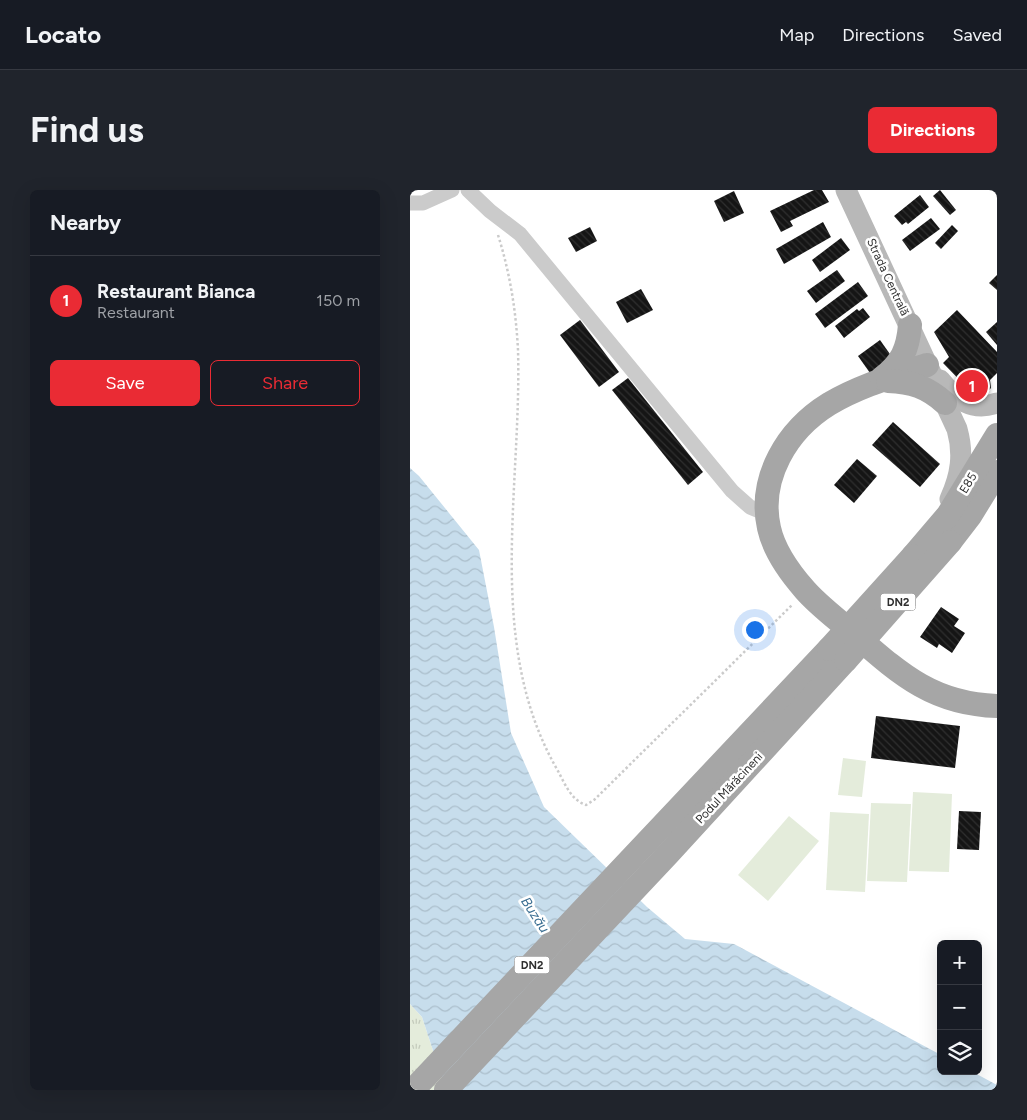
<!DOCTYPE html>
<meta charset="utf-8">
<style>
body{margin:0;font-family:Figtree,sans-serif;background:#20242c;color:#f1f3f6}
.controls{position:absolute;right:15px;bottom:15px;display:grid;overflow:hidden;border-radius:8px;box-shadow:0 5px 20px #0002}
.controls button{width:45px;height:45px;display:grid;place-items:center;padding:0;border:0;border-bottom:1px solid #363941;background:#171b24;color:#f1f3f6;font:25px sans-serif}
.you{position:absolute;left:344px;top:439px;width:18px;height:18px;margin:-12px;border:4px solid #fff;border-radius:50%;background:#1a73e8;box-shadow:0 0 0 8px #1a73e833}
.badge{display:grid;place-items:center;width:32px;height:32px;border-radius:50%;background:#ea2b34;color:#fff;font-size:16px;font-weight:700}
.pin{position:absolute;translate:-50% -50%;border:2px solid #fff;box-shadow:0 1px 5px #0006}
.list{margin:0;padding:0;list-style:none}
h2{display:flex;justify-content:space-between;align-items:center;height:65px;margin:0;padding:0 20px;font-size:21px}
h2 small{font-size:16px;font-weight:400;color:#9ea1a6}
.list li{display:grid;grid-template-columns:32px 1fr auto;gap:15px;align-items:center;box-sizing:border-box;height:90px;padding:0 20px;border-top:1px solid #363941}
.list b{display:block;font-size:19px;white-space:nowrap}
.list p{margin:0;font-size:16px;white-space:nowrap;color:#9ea1a6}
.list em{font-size:16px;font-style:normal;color:#9ea1a6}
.actions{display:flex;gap:10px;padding:15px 20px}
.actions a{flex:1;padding:11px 0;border:1px solid #ea2b34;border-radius:8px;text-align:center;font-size:18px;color:#ea2b34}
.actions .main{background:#ea2b34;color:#fff}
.icon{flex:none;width:28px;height:28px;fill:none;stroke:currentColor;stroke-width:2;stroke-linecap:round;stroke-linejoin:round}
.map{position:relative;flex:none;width:587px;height:900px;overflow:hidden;border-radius:8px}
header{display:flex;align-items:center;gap:30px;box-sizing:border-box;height:70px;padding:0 25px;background:#171b24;border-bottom:1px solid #363941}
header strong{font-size:24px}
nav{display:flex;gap:28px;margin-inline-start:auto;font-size:18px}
.intro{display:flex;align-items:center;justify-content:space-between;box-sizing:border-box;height:120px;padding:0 30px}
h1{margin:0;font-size:35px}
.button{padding:12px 22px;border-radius:8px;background:#ea2b34;color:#fff;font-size:18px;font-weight:700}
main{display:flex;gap:30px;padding:0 30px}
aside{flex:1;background:#171b24;border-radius:8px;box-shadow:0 5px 20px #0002}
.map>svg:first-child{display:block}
.grass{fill:url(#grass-tufts)}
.pitch{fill:#e4ecdb}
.water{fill:url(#water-waves)}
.building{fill:url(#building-back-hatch)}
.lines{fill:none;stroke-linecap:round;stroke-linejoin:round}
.path{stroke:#cbcbcb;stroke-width:2.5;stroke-dasharray:2.5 2.5;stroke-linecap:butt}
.minor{stroke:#cbcbcb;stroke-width:15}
.secondary{stroke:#b8b8b8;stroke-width:21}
.primary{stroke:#a6a6a6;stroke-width:24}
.primary-bridge{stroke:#a6a6a6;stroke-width:24}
.labels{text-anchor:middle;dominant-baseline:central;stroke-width:5;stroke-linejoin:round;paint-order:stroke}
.shield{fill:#fff;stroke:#6d6d6d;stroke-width:1}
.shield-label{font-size:11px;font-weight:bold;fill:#2e2e2e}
.street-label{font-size:12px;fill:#2e2e2e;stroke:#fff}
.water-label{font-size:14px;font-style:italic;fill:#3a6e92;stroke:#fff}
</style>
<header>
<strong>Locato</strong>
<nav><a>Map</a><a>Directions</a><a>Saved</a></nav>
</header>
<div class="intro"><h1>Find us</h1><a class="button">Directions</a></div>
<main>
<aside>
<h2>Nearby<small></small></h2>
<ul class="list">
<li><span class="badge">1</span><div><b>Restaurant Bianca</b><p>Restaurant</p></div><em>150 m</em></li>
</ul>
<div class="actions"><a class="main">Save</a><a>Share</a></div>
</aside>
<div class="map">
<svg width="587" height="900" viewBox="0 0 587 900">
<defs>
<pattern id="grass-tufts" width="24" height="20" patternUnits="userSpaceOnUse" patternTransform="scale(1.25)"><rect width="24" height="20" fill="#e4ecdb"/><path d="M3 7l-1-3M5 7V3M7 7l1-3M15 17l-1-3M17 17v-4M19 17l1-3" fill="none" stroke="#c4cbbc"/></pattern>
<pattern id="water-waves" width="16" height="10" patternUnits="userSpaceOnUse" patternTransform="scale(1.25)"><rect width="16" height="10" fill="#c7ddec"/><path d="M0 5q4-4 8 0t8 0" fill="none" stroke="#abbecb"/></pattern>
<pattern id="building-back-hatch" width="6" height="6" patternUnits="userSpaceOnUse" patternTransform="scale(1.25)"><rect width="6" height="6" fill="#151515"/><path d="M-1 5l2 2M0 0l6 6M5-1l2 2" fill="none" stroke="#2f2f2f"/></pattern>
</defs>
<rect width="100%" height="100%" fill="#fff"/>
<path class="grass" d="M 0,814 L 12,827 L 36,900 L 0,900 Z"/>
<g class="pitch">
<path d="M 433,568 L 456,571 L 452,607 L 428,605 Z"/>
<path d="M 503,602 L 542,604 L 539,682 L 499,681 Z"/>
<path d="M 461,613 L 501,614 L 497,692 L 457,691 Z"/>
<path d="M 420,622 L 459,624 L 455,702 L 416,700 Z"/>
<path d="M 379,626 L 409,651 L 358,711 L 328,685 Z"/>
</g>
<path class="water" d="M 0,278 L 9,286 L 69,360 L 84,437 L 101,543 L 134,617 L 237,717 L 275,749 L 324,754 L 531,865 L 531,881 L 561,881 L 587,895 L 587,900 L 36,900 L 12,827 L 0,814 Z"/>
<g class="building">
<path d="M 404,0 L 412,0 L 419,12 L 380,31 L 383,36 L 371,42 L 360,21 Z"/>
<path d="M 530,0 L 546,20 L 540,25 L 523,6 Z"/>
<path d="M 324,1 L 334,23 L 314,32 L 304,11 Z"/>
<path d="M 510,5 L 519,17 L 498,34 L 496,32 L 492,35 L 484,26 Z"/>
<path d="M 521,28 L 530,39 L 500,61 L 492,50 Z"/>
<path d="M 413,32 L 421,47 L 374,74 L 366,59 Z"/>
<path d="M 542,35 L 548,41 L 531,59 L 525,53 Z"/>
<path d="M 180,37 L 187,51 L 166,62 L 158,48 Z"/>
<path d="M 431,48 L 440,60 L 410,82 L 402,70 Z"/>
<path d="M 427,80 L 435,91 L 406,113 L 397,101 Z"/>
<path d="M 587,85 L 587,100 L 579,93 Z"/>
<path d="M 448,92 L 458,106 L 415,138 L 405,124 Z"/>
<path d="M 231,99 L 243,120 L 217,133 L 206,112 Z"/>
<path d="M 453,118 L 460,127 L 434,148 L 425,136 L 447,119 L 449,121 Z"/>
<path d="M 547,120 L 587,162 L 587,183 L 580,190 L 581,198 L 569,210 L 533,173 L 539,167 L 524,142 Z"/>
<path d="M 170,130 L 209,182 L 189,197 L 150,145 Z"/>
<path d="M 587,132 L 587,155 L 576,142 Z"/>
<path d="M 470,150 L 482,167 L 460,183 L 448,166 Z"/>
<path d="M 218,188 L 293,282 L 278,295 L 202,200 Z"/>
<path d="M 483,232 L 530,274 L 510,297 L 462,255 Z"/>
<path d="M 447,269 L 467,286 L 444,313 L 424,295 Z"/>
<path d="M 531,417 L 549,429 L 544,436 L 555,443 L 542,463 L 529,454 L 527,458 L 510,447 Z"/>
<path d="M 466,526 L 550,536 L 545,578 L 461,568 Z"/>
<path d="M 549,621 L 571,622 L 569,660 L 547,659 Z"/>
</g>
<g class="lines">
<path class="path" d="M 88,45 C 100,83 106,121 108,160 C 112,299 74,454 148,581 C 155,594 161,610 176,615 L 184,610 L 382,415"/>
<g class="minor">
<path d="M 58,0 L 80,21 L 110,44 L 322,301 L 340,317 L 357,324"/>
<path d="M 0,13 L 13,13 L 42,0"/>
</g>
<g class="secondary">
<path d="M 436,0 L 547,239 C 554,264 551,285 540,309"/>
<path d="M 530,190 C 545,209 562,222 587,213"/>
</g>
<g class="primary">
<path d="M 517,175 C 484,186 449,196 419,214 C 377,240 348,288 359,338 C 364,361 380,383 395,400 C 409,416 427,429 443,443 C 489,483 522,514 587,516"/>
<path d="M 472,188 C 492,173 498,159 500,135"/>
<path d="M 478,191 C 502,192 517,197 535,213"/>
<path d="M 540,352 L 560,326 L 587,282"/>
<path d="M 503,366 L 538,325 L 587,245"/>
<path d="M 3,900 L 419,459"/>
<path d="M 36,900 L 258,664 L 436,470"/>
</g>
<g class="primary-bridge">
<path d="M 419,459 L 503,366"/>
<path d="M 436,470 L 540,352"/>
</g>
</g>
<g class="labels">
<g class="shield">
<rect x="470.5" y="403.5" width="35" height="17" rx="4"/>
<rect x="104.5" y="766.5" width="35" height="17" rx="4"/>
</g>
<g class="shield-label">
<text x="488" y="412">DN2</text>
<text x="122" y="775">DN2</text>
</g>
<g class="street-label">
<text transform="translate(478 87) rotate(65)">Strada Centrală</text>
<text transform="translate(558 293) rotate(-59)">E85</text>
<text transform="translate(319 598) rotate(-47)">Podul Mărăcineni</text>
</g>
<g class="water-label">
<text transform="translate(125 725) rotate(57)">Buzău</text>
</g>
</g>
</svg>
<div class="controls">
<button>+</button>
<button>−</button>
<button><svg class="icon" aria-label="layers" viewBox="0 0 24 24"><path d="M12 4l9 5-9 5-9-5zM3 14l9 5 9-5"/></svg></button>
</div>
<div class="you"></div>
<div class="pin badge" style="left:562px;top:196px">1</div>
</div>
</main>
